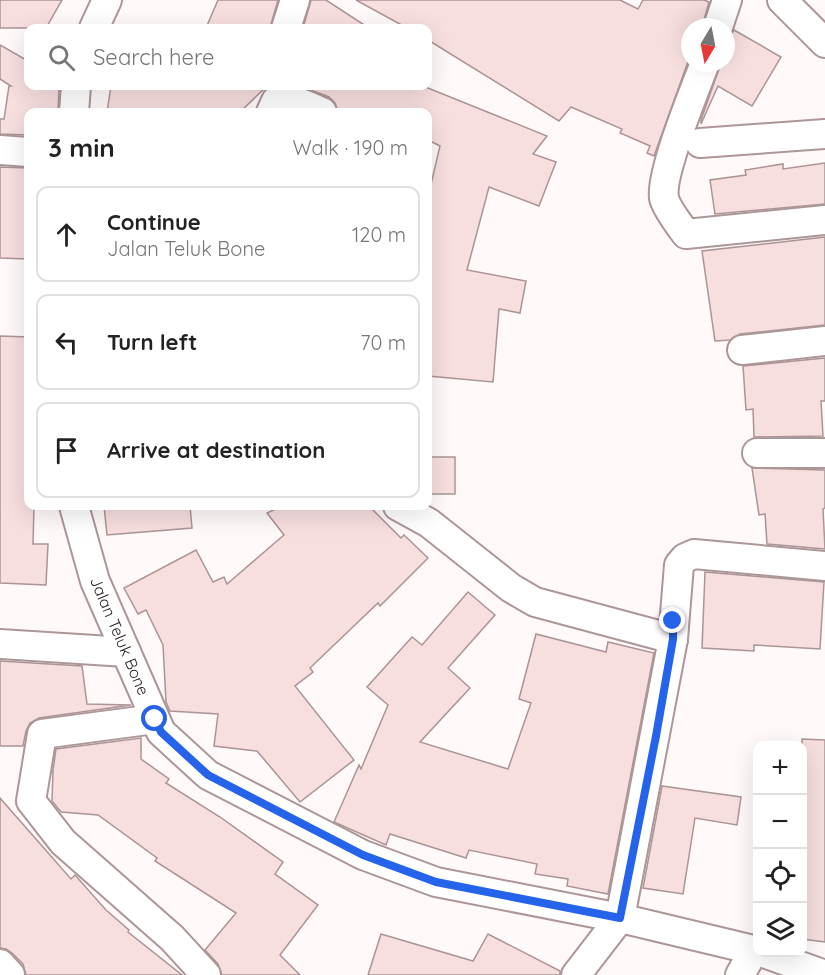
<!DOCTYPE html>
<meta charset="utf-8">
<style>
body{margin:0;font-family:Quicksand,sans-serif;background:#f2f2f2;color:#222}
.controls{position:absolute;right:18px;bottom:18px;display:grid;overflow:hidden;border-radius:12px;box-shadow:0 6px 24px #0002}
.controls button{width:54px;height:54px;display:grid;place-items:center;padding:0;border:0;border-bottom:2px solid #e0e0e0;background:#fff;color:#222;font:30px sans-serif}
.compass{position:absolute;left:681px;top:18px;width:54px;height:54px;border-radius:50%;background:#fff;box-shadow:0 6px 24px #0002;rotate:190deg}
.stop{position:absolute;width:18px;height:18px;margin:-14px;border:4px solid #2563eb;border-radius:50%;background:#fff}
.stop.end{background:#2563eb;border-color:#fff;box-shadow:0 2px 6px #0008}
.list{margin:0;padding:0;list-style:none}
h2{display:flex;justify-content:space-between;align-items:center;height:78px;margin:0;padding:0 24px;font-size:26px}
h2 small{font-size:20px;font-weight:400;color:#767676}
.list li{display:grid;grid-template-columns:39px 1fr auto;gap:18px;align-items:center;box-sizing:border-box;height:96px;margin:0 12px 12px;padding:0 12px;border:2px solid #e0e0e0;border-radius:12px}
.list b{display:block;font-size:22px;white-space:nowrap}
.list p{margin:0;font-size:20px;white-space:nowrap;color:#767676}
.list em{font-size:20px;font-style:normal;color:#767676}
.icon{flex:none;width:33px;height:33px;fill:none;stroke:currentColor;stroke-width:2;stroke-linecap:round;stroke-linejoin:round}
.map{position:relative;flex:none;width:825px;height:975px;overflow:hidden}
.search{position:absolute;background:#fff;box-shadow:0 6px 24px #0002;left:24px;top:24px;width:408px;height:66px;display:flex;align-items:center;gap:15px;box-sizing:border-box;padding:0 21px;border-radius:12px;color:#767676;font-size:22px}
.panel{position:absolute;background:#fff;box-shadow:0 6px 24px #0002;left:24px;top:108px;width:408px;height:402px;border-radius:12px}
.map>svg:first-child{display:block}
.building{fill:#f7dedf;stroke:#ab9495;stroke-width:1.5}
.lines{fill:none;stroke-linecap:round;stroke-linejoin:round}
.minor-casing{stroke:#ad9697;stroke-width:32}
.minor{stroke:#fff;stroke-width:28}
.route{stroke:#2563eb;stroke-width:8}
.labels{text-anchor:middle;dominant-baseline:central;stroke-width:4.5;stroke-linejoin:round;paint-order:stroke}
.street-label{font-size:16px;fill:#261d1e;stroke:#fff}
</style>
<div class="map">
<svg width="825" height="975" viewBox="0 0 825 975">
<rect width="100%" height="100%" fill="#fff9fa"/>
<g class="building">
<path d="M 0,0 L 62,0 L 46,28 L 0,28 Z"/>
<path d="M 218,0 L 278,0 L 270,28 L 206,28 Z"/>
<path d="M 311,0 L 326,0 L 369,28 L 303,28 Z"/>
<path d="M 356,0 L 620,0 L 638,9 L 643,0 L 704,0 L 709,2 L 702,27 L 690,27 L 690,56 L 654,156 L 647,153 L 650,146 L 620,133 L 622,129 L 571,107 L 559,121 L 428,40 L 428,28 L 407,28 Z"/>
<path d="M 734,30 L 781,57 L 752,106 L 718,86 L 701,124 L 701,120 L 721,63 L 726,63 L 726,41 Z"/>
<path d="M 0,45 L 28,61 L 28,86 L 59,86 L 58,112 L 28,112 L 28,135 L 0,134 L 0,119 L 4,119 L 9,86 L 11,86 L 0,79 Z"/>
<path d="M 111,86 L 271,86 L 265,88 L 240,112 L 107,112 Z"/>
<path d="M 300,86 L 423,86 L 547,136 L 533,154 L 556,162 L 539,206 L 489,187 L 467,270 L 526,281 L 520,313 L 499,309 L 493,382 L 428,376 L 428,197 L 440,146 L 428,140 L 428,112 L 338,112 L 335,103 L 329,97 Z"/>
<path d="M 825,163 L 825,204 L 715,214 L 710,180 L 746,175 L 745,170 L 783,164 L 783,169 Z"/>
<path d="M 0,167 L 28,168 L 28,259 L 0,258 Z"/>
<path d="M 825,237 L 825,325 L 740,334 L 730,340 L 715,341 L 702,251 Z"/>
<path d="M 0,336 L 28,337 L 28,506 L 34,506 L 33,544 L 48,544 L 46,585 L 0,583 Z"/>
<path d="M 825,358 L 825,401 L 821,401 L 823,436 L 754,437 L 753,409 L 746,410 L 743,366 Z"/>
<rect x="428" y="457" width="27" height="37"/>
<path d="M 752,468 L 825,470 L 825,508 L 823,509 L 825,549 L 767,544 L 765,514 L 759,515 Z"/>
<path d="M 104,506 L 190,506 L 192,528 L 107,535 Z"/>
<path d="M 282,506 L 369,506 L 401,538 L 404,535 L 428,558 L 380,606 L 378,603 L 310,668 L 313,672 L 295,686 L 354,760 L 300,802 L 257,751 L 214,746 L 218,714 L 170,711 L 166,702 L 163,645 L 146,610 L 138,614 L 124,588 L 196,550 L 213,582 L 224,577 L 227,584 L 284,535 L 267,513 Z"/>
<path d="M 705,572 L 824,582 L 820,649 L 754,645 L 754,651 L 702,648 Z"/>
<path d="M 468,592 L 495,615 L 448,668 L 470,688 L 420,742 L 508,769 L 531,703 L 519,699 L 536,634 L 606,652 L 608,642 L 654,653 L 608,894 L 567,886 L 568,879 L 535,874 L 537,864 L 469,850 L 466,858 L 390,834 L 386,845 L 334,822 L 359,765 L 361,769 L 388,705 L 367,687 L 412,637 L 422,645 Z"/>
<path d="M 0,661 L 82,666 L 87,704 L 131,705 L 39,718 L 30,723 L 26,731 L 23,746 L 0,746 Z"/>
<path d="M 141,738 L 141,759 L 169,779 L 166,783 L 220,817 L 283,862 L 275,874 L 318,905 L 280,955 L 300,975 L 222,975 L 218,964 L 205,950 L 236,913 L 155,861 L 157,858 L 98,815 L 61,812 L 52,801 L 53,770 L 56,749 Z"/>
<path d="M 802,739 L 825,740 L 825,942 L 802,939 Z"/>
<path d="M 662,786 L 741,797 L 737,825 L 695,818 L 683,894 L 643,888 Z"/>
<path d="M 0,798 L 71,879 L 75,875 L 106,910 L 129,930 L 128,932 L 182,975 L 26,975 L 23,964 L 12,953 L 6,949 L 0,948 Z"/>
<path d="M 381,934 L 473,961 L 488,934 L 560,971 L 560,975 L 368,975 Z"/>
</g>
<g class="lines">
<g class="minor-casing">
<g id="minor">
<path d="M 782,0 L 825,43"/>
<path d="M 718,27 L 727,0"/>
<path d="M 94,28 L 107,0"/>
<path d="M 286,28 L 295,0"/>
<path d="M 705,63 C 695,89 660,174 664,198 C 666,207 680,226 686,234 L 825,220"/>
<path d="M 74,112 L 76,86"/>
<path d="M 271,112 L 276,101 C 292,96 307,106 322,112"/>
<path d="M 700,143 L 825,134"/>
<path d="M 0,150 L 28,152"/>
<path d="M 742,350 L 825,341"/>
<path d="M 757,453 L 825,453"/>
<path d="M 74,506 L 95,581 L 161,732 L 208,775 L 363,855 L 436,882 L 620,918 L 758,951"/>
<path d="M 398,506 L 429,523 L 511,588 L 535,602 L 673,639"/>
<path d="M 0,644 L 126,652"/>
<path d="M 155,719 L 42,734 L 31,801 L 63,842 L 172,938 L 206,975"/>
<path d="M 761,952 L 825,975"/>
<path d="M 0,964 L 10,975"/>
<path d="M 576,975 L 620,918 L 673,639 L 679,565 L 685,558 L 694,554 L 825,566"/>
<path d="M 740,975 L 754,950"/>
</g>
</g>
<use href="#minor" class="minor"/>
</g>
<g class="lines">
<path class="route" d="M 155,719 L 161,732 L 208,775 L 363,855 L 436,882 L 620,918 L 656,736 L 673,639 L 673,621"/>
</g>
<g class="labels">
<g class="street-label">
<text transform="translate(120 636) rotate(67)">Jalan Teluk Bone</text>
</g>
</g>
</svg>
<div class="controls">
<button>+</button>
<button>−</button>
<button><svg class="icon" aria-label="locate" viewBox="0 0 24 24"><circle cx="12" cy="12" r="6"/><path d="M12 2v4M12 18v4M2 12h4M18 12h4"/></svg></button>
<button><svg class="icon" aria-label="layers" viewBox="0 0 24 24"><path d="M12 4l9 5-9 5-9-5zM3 14l9 5 9-5"/></svg></button>
</div>
<svg class="compass" viewBox="-18 -18 36 36"><path d="M0-13l5 13h-10z" fill="#e53935"/><path d="M0 13l5-13h-10z" fill="#767676"/></svg>
<div class="stop" style="left:155px;top:719px"></div>
<div class="stop end" style="left:673px;top:621px"></div>
<div class="search"><svg class="icon" aria-label="search" viewBox="0 0 24 24"><circle cx="10" cy="10" r="6"/><path d="M15 15l6 6"/></svg>Search here</div>
<section class="panel">
<h2>3 min<small>Walk · 190 m</small></h2>
<ul class="list">
<li><svg class="icon" aria-label="ahead" viewBox="0 0 24 24"><path d="M12 20V5M6 11l6-6 6 6"/></svg><div><b>Continue</b><p>Jalan Teluk Bone</p></div><em>120 m</em></li>
<li><svg class="icon" aria-label="left" viewBox="0 0 24 24"><path d="M17 20v-9H6M10 6l-5 5 5 5"/></svg><div><b>Turn left</b></div><em>70 m</em></li>
<li><svg class="icon" aria-label="arrive" viewBox="0 0 24 24"><path d="M6 21V4h12l-3 4 3 4H6"/></svg><div><b>Arrive at destination</b></div></li>
</ul>
</section>
</div>
